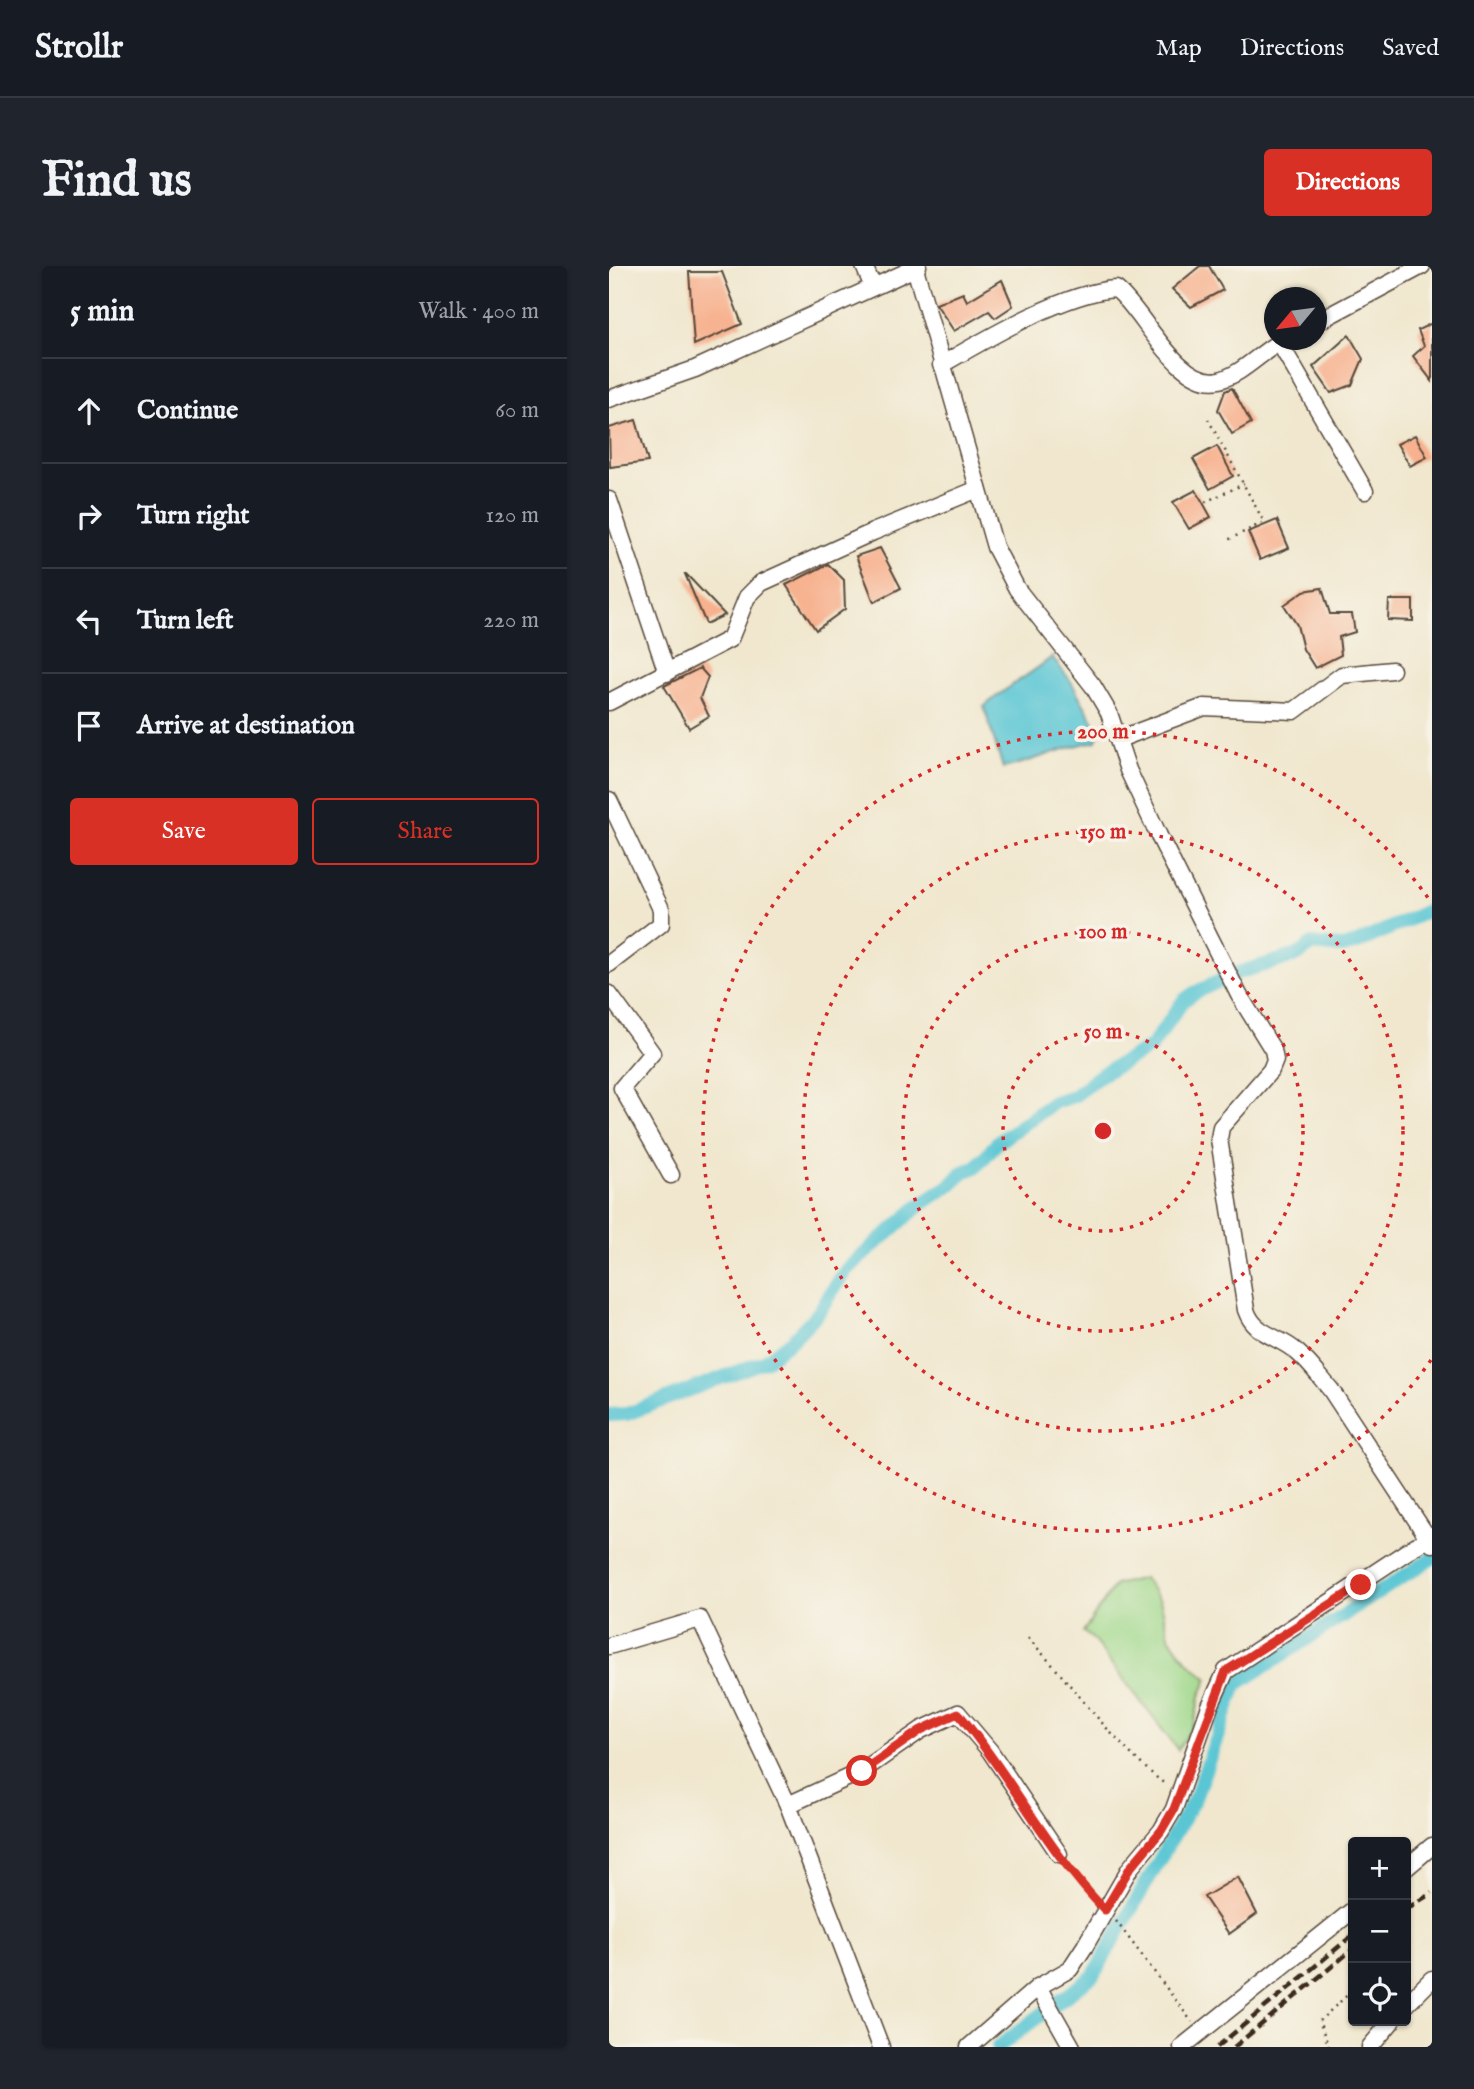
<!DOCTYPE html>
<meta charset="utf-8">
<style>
body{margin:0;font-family:"IM FELL English",serif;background:#20242c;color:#f1f3f6}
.controls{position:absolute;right:21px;bottom:21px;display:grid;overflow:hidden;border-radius:7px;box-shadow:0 2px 5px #0004}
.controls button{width:63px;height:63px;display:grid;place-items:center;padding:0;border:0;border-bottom:2px solid #363941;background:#171b24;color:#f1f3f6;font:35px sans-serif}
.compass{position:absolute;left:655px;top:21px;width:63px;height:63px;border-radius:50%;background:#171b24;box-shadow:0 2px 5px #0004;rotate:241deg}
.stop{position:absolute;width:21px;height:21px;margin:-16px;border:5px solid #d93025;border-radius:50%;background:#fff}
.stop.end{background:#d93025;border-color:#fff;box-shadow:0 2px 7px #0008}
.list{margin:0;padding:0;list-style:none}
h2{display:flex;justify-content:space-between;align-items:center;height:91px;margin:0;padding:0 28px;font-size:30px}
h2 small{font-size:23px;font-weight:400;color:#9ea1a6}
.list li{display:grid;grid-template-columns:46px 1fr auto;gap:21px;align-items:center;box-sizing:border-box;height:105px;padding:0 28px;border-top:2px solid #363941}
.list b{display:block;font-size:26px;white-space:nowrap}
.list em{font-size:23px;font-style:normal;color:#9ea1a6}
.actions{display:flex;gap:14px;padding:21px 28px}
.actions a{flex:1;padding:16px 0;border:2px solid #d93025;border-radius:7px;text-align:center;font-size:24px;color:#d93025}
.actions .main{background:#d93025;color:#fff}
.icon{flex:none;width:38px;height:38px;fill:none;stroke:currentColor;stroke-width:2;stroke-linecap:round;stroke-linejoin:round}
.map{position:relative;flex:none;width:823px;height:1781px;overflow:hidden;border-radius:7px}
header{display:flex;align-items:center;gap:42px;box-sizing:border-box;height:98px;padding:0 35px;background:#171b24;border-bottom:2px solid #363941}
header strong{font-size:33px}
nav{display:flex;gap:38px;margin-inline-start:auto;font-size:24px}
.intro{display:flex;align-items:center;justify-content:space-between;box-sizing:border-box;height:168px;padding:0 42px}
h1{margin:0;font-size:49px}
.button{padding:18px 32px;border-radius:7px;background:#d93025;color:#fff;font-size:24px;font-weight:700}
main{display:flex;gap:42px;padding:0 42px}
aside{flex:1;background:#171b24;border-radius:7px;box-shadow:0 2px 5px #0004}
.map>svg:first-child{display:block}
.green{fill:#9fd88a;stroke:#6d8154;stroke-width:2}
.water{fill:#5ac6d4;stroke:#4a7879;stroke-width:2}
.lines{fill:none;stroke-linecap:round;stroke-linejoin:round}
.canal{stroke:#5ac6d4;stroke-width:14}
.building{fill:#f7b18e}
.minor-casing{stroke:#564638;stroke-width:19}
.path{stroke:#564638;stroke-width:2.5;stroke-dasharray:2 5;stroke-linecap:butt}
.minor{stroke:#fff;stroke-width:16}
.rail{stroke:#3b2a1e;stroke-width:4.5;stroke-dasharray:10 5;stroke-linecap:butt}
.route{stroke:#d93025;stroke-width:9}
.ring{fill:none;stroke:#d62828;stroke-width:3.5;stroke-dasharray:3.5 7}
.centre{fill:#d62828;stroke:#f7f3e8;stroke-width:3.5}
.ring-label{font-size:21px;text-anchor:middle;font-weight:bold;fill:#d62828;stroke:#f7f3e8;stroke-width:7;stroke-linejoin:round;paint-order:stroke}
</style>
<header>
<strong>Strollr</strong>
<nav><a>Map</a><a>Directions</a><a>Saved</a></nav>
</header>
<div class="intro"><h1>Find us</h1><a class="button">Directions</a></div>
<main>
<aside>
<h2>5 min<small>Walk · 400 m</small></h2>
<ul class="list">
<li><svg class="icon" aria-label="ahead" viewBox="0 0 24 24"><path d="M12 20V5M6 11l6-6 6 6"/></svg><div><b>Continue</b></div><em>60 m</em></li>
<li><svg class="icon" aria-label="right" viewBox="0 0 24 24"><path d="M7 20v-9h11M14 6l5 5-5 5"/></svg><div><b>Turn right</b></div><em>120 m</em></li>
<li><svg class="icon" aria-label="left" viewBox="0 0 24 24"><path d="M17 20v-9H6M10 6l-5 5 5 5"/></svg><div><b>Turn left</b></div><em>220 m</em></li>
<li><svg class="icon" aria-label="arrive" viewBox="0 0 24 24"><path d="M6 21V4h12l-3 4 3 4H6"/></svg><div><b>Arrive at destination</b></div></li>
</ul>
<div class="actions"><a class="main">Save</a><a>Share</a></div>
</aside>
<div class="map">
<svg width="823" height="1781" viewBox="0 0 823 1781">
<rect width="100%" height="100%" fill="#f7f3e8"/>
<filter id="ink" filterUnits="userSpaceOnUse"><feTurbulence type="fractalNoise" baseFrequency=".0143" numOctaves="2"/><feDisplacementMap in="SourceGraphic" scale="14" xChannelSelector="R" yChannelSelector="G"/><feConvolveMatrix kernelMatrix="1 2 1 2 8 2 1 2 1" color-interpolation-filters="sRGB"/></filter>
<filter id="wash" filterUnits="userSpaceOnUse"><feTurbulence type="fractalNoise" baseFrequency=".00686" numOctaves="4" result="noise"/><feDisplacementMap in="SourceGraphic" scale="28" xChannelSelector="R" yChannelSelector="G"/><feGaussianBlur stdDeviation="1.57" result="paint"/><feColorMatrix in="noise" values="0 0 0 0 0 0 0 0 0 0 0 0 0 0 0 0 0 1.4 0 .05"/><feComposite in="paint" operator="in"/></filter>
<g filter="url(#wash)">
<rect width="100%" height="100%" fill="#f0e7ce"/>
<path class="green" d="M 535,1312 L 551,1334 L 561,1373 L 580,1397 L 599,1413 L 591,1430 L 585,1457 L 569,1484 L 483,1372 L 474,1366 L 506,1319 Z"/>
<path class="water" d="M 443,391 L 461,414 L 490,465 L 487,475 C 454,481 426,495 394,502 L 375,441 C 395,422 421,409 443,391 Z"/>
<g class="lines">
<g class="canal">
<path d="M 0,1149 L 18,1148 L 156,1095 L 183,1074 L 209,1047 L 237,1004 L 311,939 L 343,918 L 354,906 L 367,901 L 388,877 L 445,836 L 465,830 L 493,808 L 542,781 L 574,735 L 585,727 L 628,707 L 689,689 L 703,678 L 733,681 L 748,677 L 823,643"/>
<path d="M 389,1781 L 484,1710 L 586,1532 L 627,1419 L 823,1292"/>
</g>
</g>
<g id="blocks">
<g class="building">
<path d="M 591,0 L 600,0 L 614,24 L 582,41 L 563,23 Z"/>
<path d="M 80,6 L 113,6 L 133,58 L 85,79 Z"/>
<path d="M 393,14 L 404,40 L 386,52 L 380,45 L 345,65 L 327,38 L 354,27 L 358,35 Z"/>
<path d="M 823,57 L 823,115 L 804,90 L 815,80 L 809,64 Z"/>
<path d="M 740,69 L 754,93 L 743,119 L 722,127 L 704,101 Z"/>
<path d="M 623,122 L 642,157 L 623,168 L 609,144 L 616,125 Z"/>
<path d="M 27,154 L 39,196 L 1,201 L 0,162 Z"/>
<path d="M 806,169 L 818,191 L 801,200 L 788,178 Z"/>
<path d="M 608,180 L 624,210 L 601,223 L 584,193 Z"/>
<path d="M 587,224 L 602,251 L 580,263 L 564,236 Z"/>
<path d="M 668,254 L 680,282 L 651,294 L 639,266 Z"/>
<path d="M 271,282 L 292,322 L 265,336 L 247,290 Z"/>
<path d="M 219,298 L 235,314 L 236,343 L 207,364 L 177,319 Z"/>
<path d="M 76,308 L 77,308 L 116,349 L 97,358 Z"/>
<path d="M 713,322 L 721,348 L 743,348 L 746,366 L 730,371 L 732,389 L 706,402 L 694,383 L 688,359 L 675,339 L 695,325 Z"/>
<path d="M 780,334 L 804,334 L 804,355 L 779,354 Z"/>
<path d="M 91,402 L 99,411 L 91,432 L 100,450 L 80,462 L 55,420 Z"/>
<path d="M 629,1611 L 648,1648 L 620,1668 L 595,1631 Z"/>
</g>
</g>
</g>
<g filter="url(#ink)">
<use href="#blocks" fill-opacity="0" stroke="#564638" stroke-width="2"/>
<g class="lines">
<g class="minor-casing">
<g id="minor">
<path d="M 255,0 L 264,21"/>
<path d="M 309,0 L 306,2 L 386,281 L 408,323 L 484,420 L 500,447 L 519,504 L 550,570 L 630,729 L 664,784 L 666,794 L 662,804 L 612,861 L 610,873 L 637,1044 C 646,1070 669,1069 688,1086 C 701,1097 711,1111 722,1124 L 823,1278"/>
<path d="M 708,56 L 813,0"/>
<path d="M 670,76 L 756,225"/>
<path d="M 332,99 C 377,73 456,26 507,23 C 534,44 569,123 610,114 C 634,108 653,85 674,74"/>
<path d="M 0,133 L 86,103 L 306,2"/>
<path d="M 0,234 L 58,407"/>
<path d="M 0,436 L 121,373 L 138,331 L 152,317 L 264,266 L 369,223"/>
<path d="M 510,473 L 595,441 L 685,445 L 733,409 L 783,404"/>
<path d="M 0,534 L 52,643 L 52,658 L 0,698"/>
<path d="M 0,728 L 43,787 L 13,822 L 62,909"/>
<path d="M 0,1380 L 91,1353 L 179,1539 L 272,1781"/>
<path d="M 179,1539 L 253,1505 L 312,1464 L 349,1447 L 381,1485 L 450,1588"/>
<path d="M 797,1602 L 823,1580"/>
<path d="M 429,1721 L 463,1781"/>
<path d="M 797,1739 L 823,1713"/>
<path d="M 360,1781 L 429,1721 L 461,1703 L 476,1680 L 521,1602 L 552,1565 L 565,1543 L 601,1440 L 617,1405 L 823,1269"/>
<path d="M 573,1781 L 744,1644"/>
<path d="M 761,1781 L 783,1755"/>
</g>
</g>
<g class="path">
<path d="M 599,153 L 655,256 L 617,275"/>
<path d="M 596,236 L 635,218"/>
<path d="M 419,1372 C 465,1420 504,1478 557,1519"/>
<path d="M 460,1599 L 485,1632"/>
<path d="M 507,1655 L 583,1756"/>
<path d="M 720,1781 L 710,1755 L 744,1724"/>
</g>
<use href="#minor" class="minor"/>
<g class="rail">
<path d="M 797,1643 L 823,1627"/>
<path d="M 608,1781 L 744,1669"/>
<path d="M 625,1781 L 744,1683"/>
</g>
</g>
</g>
<g class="lines" filter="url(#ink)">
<path class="route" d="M 253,1505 L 312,1464 L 349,1447 C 401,1509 439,1586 496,1644 L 521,1602 L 552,1565 L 565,1543 L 617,1405 L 752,1319"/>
</g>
<g class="ring">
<circle cx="494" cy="865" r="100"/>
<circle cx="494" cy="865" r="200"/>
<circle cx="494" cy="865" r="300"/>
<path d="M822 1094A400 400 0 1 1 822 636"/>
</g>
<circle cx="494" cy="865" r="10" class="centre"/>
<g class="ring-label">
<text x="494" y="472">200 m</text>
<text x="494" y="572">150 m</text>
<text x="494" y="672">100 m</text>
<text x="494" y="772">50 m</text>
</g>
</svg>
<div class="controls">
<button>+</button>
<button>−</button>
<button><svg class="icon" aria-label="locate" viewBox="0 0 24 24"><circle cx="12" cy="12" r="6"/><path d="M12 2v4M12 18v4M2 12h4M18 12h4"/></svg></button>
</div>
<svg class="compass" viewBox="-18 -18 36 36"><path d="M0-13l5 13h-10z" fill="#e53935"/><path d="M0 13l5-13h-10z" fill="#9ea1a6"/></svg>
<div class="stop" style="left:253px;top:1505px"></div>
<div class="stop end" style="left:752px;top:1319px"></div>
</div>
</main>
